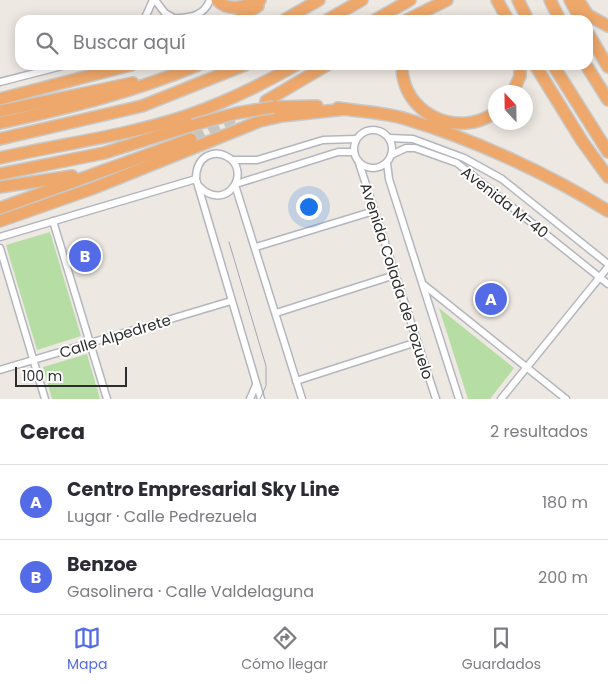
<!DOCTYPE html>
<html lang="es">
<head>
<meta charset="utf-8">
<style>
  :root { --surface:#fff; --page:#f2f2f3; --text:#2b2b33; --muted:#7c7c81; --line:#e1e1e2; --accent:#546be7 }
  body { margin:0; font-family:Poppins,sans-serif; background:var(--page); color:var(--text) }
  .compass { position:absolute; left:488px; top:85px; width:45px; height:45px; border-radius:50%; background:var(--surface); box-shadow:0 2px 12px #0003; rotate:338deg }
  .scale { position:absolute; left:15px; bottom:12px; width:112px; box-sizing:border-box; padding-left:5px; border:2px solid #2d2d2d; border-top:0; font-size:14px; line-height:18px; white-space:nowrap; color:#2d2d2d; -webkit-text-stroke:4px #fff; paint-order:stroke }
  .you { position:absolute; left:308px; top:206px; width:18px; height:18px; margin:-12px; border:4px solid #fff; border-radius:50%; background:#1a73e8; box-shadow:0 0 0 8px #1a73e833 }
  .badge { display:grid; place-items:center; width:32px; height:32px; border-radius:50%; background:var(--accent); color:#fff; font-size:16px; font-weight:700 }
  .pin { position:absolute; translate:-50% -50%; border:2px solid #fff; box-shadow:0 1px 5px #0006 }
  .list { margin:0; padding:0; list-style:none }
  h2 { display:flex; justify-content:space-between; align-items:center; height:65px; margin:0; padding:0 20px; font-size:21px }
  h2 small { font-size:16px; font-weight:400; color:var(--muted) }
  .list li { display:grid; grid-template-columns:32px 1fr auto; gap:15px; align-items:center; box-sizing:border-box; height:75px; padding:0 20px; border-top:1px solid var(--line) }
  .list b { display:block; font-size:19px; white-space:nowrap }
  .list p { margin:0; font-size:16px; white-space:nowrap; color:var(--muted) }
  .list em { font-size:16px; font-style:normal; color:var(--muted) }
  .icon { flex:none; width:28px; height:28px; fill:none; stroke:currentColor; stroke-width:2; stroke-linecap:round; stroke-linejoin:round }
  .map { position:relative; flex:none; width:608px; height:399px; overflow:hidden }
  .search { position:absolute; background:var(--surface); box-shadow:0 2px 12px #0003; left:15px; right:15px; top:15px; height:55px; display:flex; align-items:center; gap:12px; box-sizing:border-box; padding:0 18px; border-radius:15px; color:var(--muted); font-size:19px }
  .sheet { height:215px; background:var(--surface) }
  nav { display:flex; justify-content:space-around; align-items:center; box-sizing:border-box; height:70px; border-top:1px solid var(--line); background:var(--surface); font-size:14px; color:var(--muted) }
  nav a { display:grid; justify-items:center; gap:2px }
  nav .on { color:var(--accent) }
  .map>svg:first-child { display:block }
  .green { fill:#b6dda4 }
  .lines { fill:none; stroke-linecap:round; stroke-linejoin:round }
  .highway-tunnel { stroke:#c7c3bd; stroke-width:11; stroke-dasharray:11 5.5; stroke-linecap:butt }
  .street-casing { stroke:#b4b6bf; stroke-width:9 }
  .highway-casing { stroke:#c8c8c8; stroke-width:14 }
  .street { stroke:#fff; stroke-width:6 }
  .highway { stroke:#eea86b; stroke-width:11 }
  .tram { stroke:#a4a6b5; stroke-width:1 }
  .highway-bridge-casing { stroke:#c8c8c8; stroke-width:14; stroke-linecap:butt }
  .highway-bridge { stroke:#eea86b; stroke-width:11 }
  .labels { text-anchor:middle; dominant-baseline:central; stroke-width:4; stroke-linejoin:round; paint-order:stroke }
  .street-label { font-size:15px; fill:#2d2d2d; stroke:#fff }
</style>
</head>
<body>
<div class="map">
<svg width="608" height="399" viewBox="0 0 608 399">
  <rect width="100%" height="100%" fill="#ede8e1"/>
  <g class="green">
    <path d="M50 232 81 336 37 350 6 245Z"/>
    <path d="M439 308 514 368 490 399H468Z"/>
    <path d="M87 354 100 399H52L43 367Z"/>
  </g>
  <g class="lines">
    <path class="highway-tunnel" d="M194 138 237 116"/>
    <g class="street-casing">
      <g id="street">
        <path d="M155 0 165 13 172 17"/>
        <path d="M144 20 153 0"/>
        <path d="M159 20C178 16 201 23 210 0"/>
        <path d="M0 82 66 65"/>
        <circle cx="373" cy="149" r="19"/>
        <path d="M389 138 413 139 464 158 502 179 608 264"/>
        <path d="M391 155 406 148H415L457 163 608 284"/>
        <path d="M232 160H257L323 140 356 139"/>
        <path d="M359 163 436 399"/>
        <path d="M387 163 389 179 459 399"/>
        <path d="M236 184 338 152H354"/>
        <path d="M235 185 302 399"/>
        <path d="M199 186C226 215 254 170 226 156 220 153 213 153 207 156 198 161 196 170 196 179L261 399"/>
        <path d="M53 221 107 399"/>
        <path d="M0 237 196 179"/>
        <path d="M256 247 374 211"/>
        <path d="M0 248 45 399"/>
        <path d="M424 285 566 399"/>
        <path d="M276 313 395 275"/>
        <path d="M0 370 231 301"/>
        <path d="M296 381 417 342"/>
        <path d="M250 399 256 385"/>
        <path d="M501 399 608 267"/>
      </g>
    </g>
    <g class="highway-casing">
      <g id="highway">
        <path d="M217 0C230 13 245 6 260 0"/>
        <path d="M497 0 508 20"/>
        <path d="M518 0 528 20"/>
        <path d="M550 0 560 20"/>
        <path d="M570 0 581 20"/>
        <path d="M578 0 588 15 608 26"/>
        <path d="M237 20 258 6"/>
        <path d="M284 20 319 0"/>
        <path d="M327 20 362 0"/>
        <path d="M375 20 410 0"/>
        <path d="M407 20 447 0"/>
        <path d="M588 33 608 67"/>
        <path d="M402 65C401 113 457 140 496 112"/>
        <path d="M535 65 582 141 608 177"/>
        <path d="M553 65 608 152"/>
        <path d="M586 65 608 100"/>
        <path d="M513 92 520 76V65"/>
        <path d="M0 99 131 65"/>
        <path d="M266 101 327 65"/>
        <path d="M274 107 317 106"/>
        <path d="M338 108C361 112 384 112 406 119 473 139 549 174 608 211"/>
        <path d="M0 111 133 83"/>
        <path d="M0 123C68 108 134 92 198 65"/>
        <path d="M0 139 142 106 245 65"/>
        <path d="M0 158C61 144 126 136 186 116 224 103 261 85 296 65"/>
        <path d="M0 174 104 153 193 125"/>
        <path d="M0 187 72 176"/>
        <path d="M0 208 191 139"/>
        <path d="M0 221 94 188 260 121 282 116 346 109"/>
      </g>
    </g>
    <use href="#street" class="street"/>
    <use href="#highway" class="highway"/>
    <path class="tram" d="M229 242 266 366V386L260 399"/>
    <g class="highway-bridge-casing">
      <path id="highway-bridge" d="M193 125 237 113 274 107"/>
    </g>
    <use href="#highway-bridge" class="highway-bridge"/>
  </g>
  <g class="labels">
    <g class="street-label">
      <text transform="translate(505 202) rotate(38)">Avenida M-40</text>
      <text transform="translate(397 281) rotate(72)">Avenida Colada de Pozuelo</text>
      <text transform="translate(115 336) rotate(-17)">Calle Alpedrete</text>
    </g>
  </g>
</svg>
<svg class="compass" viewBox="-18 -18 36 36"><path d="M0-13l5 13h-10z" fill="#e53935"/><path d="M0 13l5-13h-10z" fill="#7c7c81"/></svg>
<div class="scale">100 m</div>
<div class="you"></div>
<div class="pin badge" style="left:491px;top:299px">A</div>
<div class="pin badge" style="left:85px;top:256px">B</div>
<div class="search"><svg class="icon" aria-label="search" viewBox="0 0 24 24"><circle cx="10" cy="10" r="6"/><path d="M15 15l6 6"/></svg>Buscar aquí</div>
</div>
<section class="sheet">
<h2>Cerca<small>2 resultados</small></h2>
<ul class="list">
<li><span class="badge">A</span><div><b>Centro Empresarial Sky Line</b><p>Lugar · Calle Pedrezuela</p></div><em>180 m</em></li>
<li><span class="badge">B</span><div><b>Benzoe</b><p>Gasolinera · Calle Valdelaguna</p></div><em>200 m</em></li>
</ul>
</section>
<nav>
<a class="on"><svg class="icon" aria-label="map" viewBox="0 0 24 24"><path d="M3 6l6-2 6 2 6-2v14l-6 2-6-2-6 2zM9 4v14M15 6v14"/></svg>Mapa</a>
<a><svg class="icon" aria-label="directions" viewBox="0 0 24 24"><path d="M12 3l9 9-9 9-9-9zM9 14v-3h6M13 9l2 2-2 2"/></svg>Cómo llegar</a>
<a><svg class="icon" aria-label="saved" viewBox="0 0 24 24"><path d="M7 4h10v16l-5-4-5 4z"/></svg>Guardados</a>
</nav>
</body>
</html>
